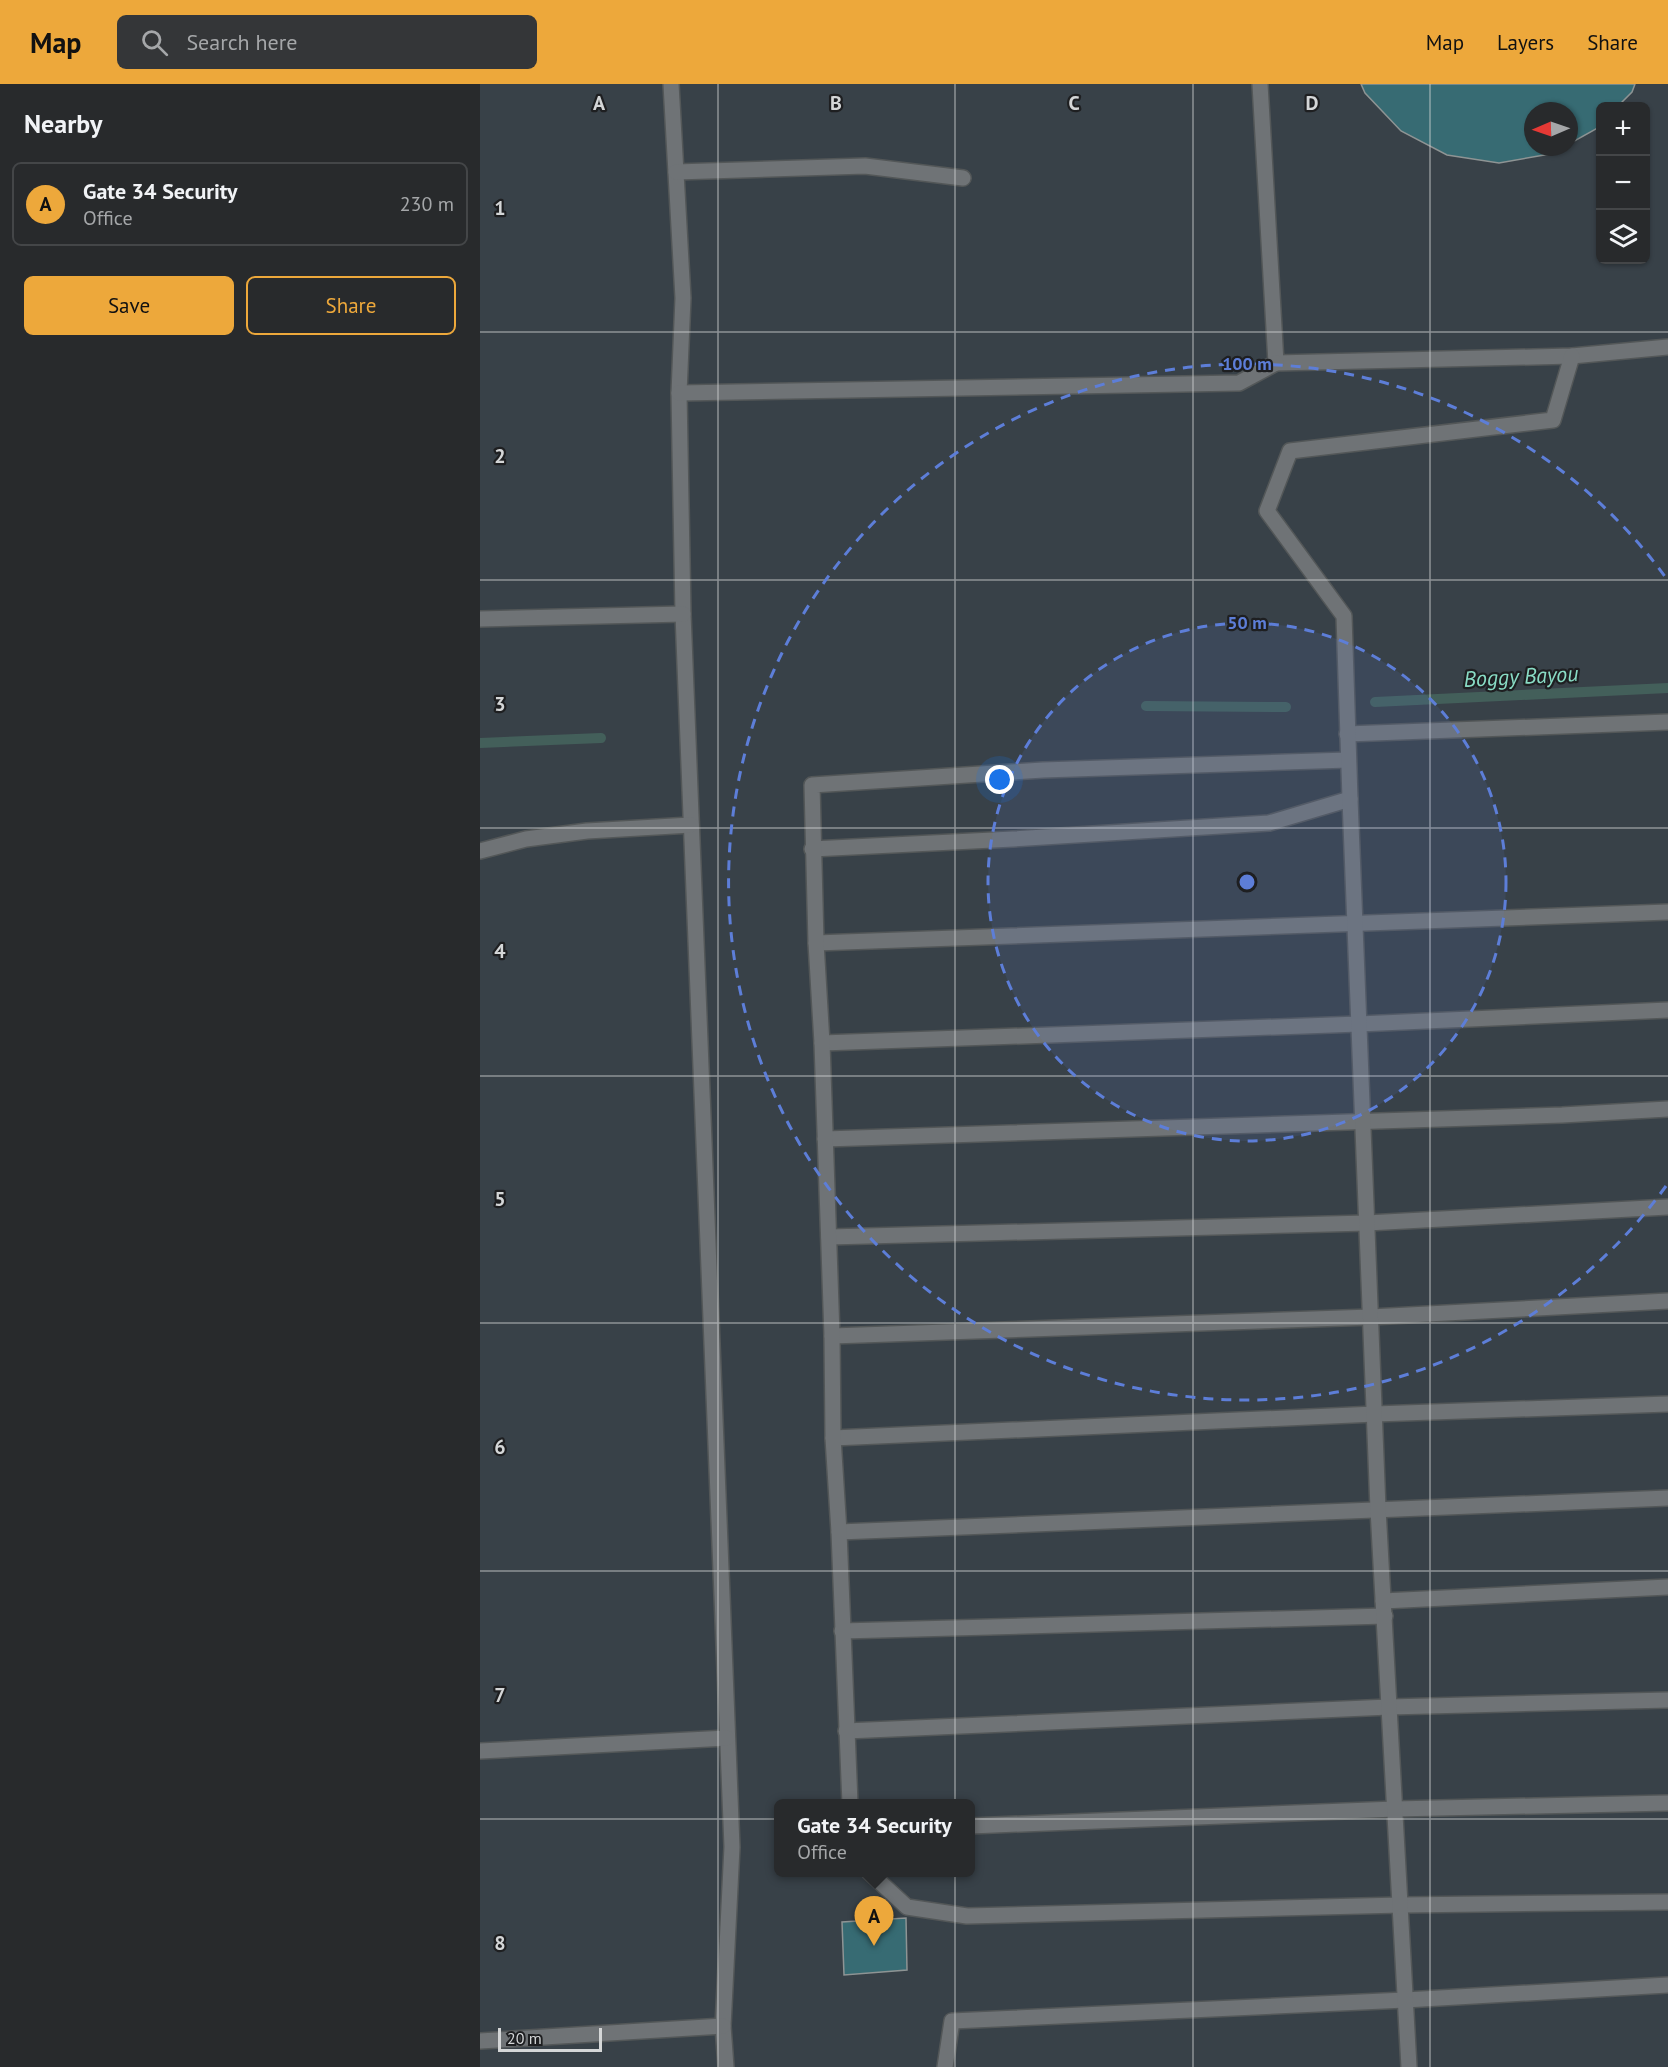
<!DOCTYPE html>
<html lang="en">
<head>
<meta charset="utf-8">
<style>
  :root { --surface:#282a2c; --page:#343638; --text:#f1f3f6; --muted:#a5a7a9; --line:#444648; --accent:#eda83b }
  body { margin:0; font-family:"PT Sans",sans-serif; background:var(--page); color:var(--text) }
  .controls { position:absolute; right:18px; top:18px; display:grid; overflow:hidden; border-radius:9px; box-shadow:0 2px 4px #0004 }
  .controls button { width:54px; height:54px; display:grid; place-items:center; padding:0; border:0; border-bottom:2px solid var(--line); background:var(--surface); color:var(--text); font:30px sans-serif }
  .compass { position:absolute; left:1044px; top:18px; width:54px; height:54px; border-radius:50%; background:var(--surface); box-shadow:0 2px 4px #0004; rotate:268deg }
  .scale { position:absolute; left:18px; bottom:15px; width:104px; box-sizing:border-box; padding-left:6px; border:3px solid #d4d6d7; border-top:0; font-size:16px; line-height:21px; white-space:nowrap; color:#d4d6d7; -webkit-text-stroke:4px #1e1f21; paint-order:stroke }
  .you { position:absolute; left:520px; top:696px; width:21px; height:21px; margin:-15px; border:4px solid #fff; border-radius:50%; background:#1a73e8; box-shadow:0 0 0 9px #1a73e833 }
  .badge { display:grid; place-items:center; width:39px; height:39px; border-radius:50%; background:var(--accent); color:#111; font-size:20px; font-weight:700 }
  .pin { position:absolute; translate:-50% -50px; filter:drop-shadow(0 2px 3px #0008) }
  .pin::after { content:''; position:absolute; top:32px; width:21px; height:18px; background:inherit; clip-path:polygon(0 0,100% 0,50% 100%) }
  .popup { position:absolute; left:294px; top:1715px; width:201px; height:78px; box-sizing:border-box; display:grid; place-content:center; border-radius:9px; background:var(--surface); filter:drop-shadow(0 2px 4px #0005); font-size:20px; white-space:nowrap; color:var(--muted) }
  .popup b { font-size:22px; color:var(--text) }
  .popup::after { content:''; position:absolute; left:50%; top:100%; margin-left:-12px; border:12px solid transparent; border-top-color:var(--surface) }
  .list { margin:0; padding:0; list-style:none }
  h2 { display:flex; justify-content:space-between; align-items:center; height:78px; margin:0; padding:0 24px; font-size:26px }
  h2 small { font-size:20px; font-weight:400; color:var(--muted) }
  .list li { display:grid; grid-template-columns:39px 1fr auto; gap:18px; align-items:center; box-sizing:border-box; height:84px; margin:0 12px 12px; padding:0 12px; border:2px solid var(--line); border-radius:9px }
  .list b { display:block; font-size:22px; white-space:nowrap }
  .list p { margin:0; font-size:20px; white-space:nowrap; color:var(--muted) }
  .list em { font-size:20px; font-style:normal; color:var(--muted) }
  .actions { display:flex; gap:12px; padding:18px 24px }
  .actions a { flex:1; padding:14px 0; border:2px solid var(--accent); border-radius:9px; text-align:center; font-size:21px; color:var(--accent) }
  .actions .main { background:var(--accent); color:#111 }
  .icon { flex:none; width:33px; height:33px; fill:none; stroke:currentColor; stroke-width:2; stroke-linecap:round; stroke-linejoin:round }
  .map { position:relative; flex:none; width:1188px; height:1983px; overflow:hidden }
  header { display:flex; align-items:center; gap:36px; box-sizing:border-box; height:84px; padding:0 30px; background:var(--accent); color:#111 }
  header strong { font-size:28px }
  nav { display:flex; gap:33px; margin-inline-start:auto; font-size:21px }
  .search { width:420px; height:54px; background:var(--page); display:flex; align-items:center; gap:15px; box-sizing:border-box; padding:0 21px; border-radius:9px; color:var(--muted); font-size:22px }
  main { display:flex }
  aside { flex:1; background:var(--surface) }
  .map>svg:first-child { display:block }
  .built { fill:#384148; fill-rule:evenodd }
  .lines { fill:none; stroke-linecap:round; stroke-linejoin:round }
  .stream { stroke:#435f5a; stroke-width:10 }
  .building { fill:#376b73; stroke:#8e9494; stroke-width:1.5 }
  .service-casing { stroke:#535758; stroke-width:18 }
  .service { stroke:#6f7376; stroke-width:15 }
  .grid { fill:none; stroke:#d4d6d7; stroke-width:1.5; stroke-opacity:0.55 }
  .ring { fill:none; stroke:#5d7ed8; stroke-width:3; stroke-dasharray:10 8 }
  .labels { text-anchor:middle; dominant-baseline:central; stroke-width:4.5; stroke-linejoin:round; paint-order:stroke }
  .water-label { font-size:22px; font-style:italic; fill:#89dcc5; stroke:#1e1f21 }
  .grid-label { font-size:20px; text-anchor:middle; font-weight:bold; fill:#d4d6d7; stroke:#1e1f21; stroke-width:4.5; stroke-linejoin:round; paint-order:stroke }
  .centre { fill:#5d7ed8; stroke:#1e1f21; stroke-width:3 }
  .ring-label { font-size:18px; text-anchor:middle; font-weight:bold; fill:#5d7ed8; stroke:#1e1f21; stroke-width:4.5; stroke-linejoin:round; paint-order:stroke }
</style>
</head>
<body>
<header>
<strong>Map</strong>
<div class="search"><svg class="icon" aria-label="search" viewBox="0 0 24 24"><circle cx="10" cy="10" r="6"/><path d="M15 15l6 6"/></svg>Search here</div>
<nav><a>Map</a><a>Layers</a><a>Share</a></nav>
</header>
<main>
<aside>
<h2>Nearby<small></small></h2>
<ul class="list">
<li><span class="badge">A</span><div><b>Gate 34 Security</b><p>Office</p></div><em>230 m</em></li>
</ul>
<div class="actions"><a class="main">Save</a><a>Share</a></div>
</aside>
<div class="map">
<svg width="1188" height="1983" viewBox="0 0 1188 1983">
  <rect width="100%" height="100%" fill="#35383b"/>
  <path class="built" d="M0 0H1188V1983H0ZM1120 22H1166V176H1120ZM1053 27H1089V63H1053ZM298 1720H490V1788H298Z"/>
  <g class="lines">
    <g class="stream">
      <path d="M895 618 1188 604"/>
      <path d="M666 622 806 623"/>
      <path d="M0 659 121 654"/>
    </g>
  </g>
  <g class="building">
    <path d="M881 0H1155L1152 8 1138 22H1120V41L1116 45 1089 60V27H1053V63H1084L1070 70 1019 79 967 71 921 47 885 9Z"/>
    <path d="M426 1834 427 1886 364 1891 362 1838Z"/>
  </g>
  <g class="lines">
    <g class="service-casing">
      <g id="service">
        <path d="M191 0 203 214 199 309 203 530 252 1763 243 1942 246 1983"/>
        <path d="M780 0 796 279 1092 272 1188 263"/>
        <path d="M196 88 385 82 483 94"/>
        <path d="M199 309 759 299 796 279"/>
        <path d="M0 535 203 530"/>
        <path d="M867 650 1188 638"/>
        <path d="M332 765 533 755 789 739 870 715"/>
        <path d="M0 767 46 755 107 747 211 741"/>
        <path d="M336 859 1188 828"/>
        <path d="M342 959 879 940 1188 926"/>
        <path d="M345 1055 1082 1031 1188 1025"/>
        <path d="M349 1153 887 1139 1188 1123"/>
        <path d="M352 1252 891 1233 1188 1217"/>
        <path d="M353 1354 895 1330 1188 1320"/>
        <path d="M359 1448 1188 1414"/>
        <path d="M903 1517 1188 1503"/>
        <path d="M362 1547 905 1532"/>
        <path d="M366 1647 909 1623 1188 1616"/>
        <path d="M0 1667 247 1654"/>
        <path d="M370 1720 359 1448 353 1354 352 1252 342 959 336 859 332 701 563 686 868 676"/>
        <path d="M490 1742 915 1725 1188 1719"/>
        <path d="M389 1788 427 1823 487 1832 921 1821 1188 1818"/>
        <path d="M0 1957 243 1942"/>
        <path d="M465 1983 472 1937 925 1916 1188 1901"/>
        <path d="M929 1983 898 1425 870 715 864 532 787 427 810 367 1073 336 1092 272"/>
      </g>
    </g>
    <use href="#service" class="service"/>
  </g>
  <path class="grid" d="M238 0V1983M475 0V1983M713 0V1983M950 0V1983M0 248H1188M0 496H1188M0 744H1188M0 992H1188M0 1239H1188M0 1487H1188M0 1735H1188"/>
  <circle cx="767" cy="798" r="259" fill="#5d7ed8" fill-opacity=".12"/>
  <g class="ring">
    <circle cx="767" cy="798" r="259"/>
    <path d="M1186 1102A518 518 0 1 1 1186 494"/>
  </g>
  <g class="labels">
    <g class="water-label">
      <text transform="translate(1041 592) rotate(-3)">Boggy Bayou</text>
    </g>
  </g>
  <g class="grid-label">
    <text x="119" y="26">A</text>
    <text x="356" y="26">B</text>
    <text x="594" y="26">C</text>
    <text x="832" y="26">D</text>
    <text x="20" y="131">1</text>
    <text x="20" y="379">2</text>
    <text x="20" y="627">3</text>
    <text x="20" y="874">4</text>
    <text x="20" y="1122">5</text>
    <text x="20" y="1370">6</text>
    <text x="20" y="1618">7</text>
    <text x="20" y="1866">8</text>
  </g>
  <circle cx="767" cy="798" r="9" class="centre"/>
  <g class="ring-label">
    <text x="767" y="286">100 m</text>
    <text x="767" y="545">50 m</text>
  </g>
</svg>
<div class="controls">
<button>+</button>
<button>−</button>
<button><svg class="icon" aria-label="layers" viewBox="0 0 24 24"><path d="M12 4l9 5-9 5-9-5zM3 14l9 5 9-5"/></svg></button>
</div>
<svg class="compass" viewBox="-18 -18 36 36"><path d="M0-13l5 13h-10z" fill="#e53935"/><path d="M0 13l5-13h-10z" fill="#a5a7a9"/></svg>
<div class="scale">20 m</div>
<div class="you"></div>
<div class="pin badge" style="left:394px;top:1862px">A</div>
<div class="popup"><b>Gate 34 Security</b>Office</div>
</div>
</main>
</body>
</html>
